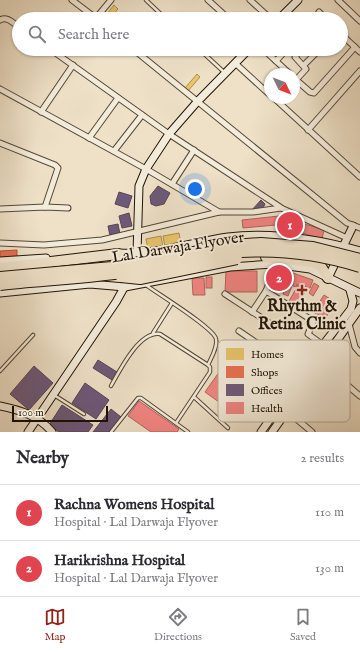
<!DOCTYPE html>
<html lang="en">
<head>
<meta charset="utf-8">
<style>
  :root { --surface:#fff; --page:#f7f7f7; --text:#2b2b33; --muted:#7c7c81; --line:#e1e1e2; --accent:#8f2418 }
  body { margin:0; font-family:"IM FELL English",serif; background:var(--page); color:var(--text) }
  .compass { position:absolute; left:264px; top:68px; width:36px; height:36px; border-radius:50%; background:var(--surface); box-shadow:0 1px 3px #0004; rotate:133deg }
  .scale { position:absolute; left:12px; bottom:10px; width:96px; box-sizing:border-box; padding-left:4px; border:2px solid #211406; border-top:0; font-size:11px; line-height:14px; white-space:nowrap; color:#211406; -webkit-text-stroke:3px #f4ecdb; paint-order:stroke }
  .you { position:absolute; left:195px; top:189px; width:14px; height:14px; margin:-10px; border:3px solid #fff; border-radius:50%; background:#1a73e8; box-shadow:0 0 0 6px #1a73e833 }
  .badge { display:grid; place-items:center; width:26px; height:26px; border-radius:50%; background:var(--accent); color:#fff; font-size:13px; font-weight:700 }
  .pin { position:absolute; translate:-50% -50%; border:2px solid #fff; box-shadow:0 1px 4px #0006 }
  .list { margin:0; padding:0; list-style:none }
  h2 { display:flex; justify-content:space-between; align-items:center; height:52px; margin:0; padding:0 16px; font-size:17px }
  h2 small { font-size:13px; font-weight:400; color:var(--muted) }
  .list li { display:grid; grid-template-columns:26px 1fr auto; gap:12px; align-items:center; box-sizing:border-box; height:56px; padding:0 16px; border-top:1px solid var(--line) }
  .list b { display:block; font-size:15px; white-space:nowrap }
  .list p { margin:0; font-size:13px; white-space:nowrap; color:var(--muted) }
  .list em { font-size:13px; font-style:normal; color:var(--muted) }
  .icon { flex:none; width:22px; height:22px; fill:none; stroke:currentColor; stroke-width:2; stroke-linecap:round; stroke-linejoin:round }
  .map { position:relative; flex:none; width:360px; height:432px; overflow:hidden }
  .search { position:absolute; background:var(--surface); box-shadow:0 1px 3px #0004; left:12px; right:12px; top:12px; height:44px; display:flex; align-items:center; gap:10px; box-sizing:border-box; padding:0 14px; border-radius:22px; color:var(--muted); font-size:15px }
  .sheet { height:164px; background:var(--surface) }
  nav { display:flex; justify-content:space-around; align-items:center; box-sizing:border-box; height:56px; border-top:1px solid var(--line); background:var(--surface); font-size:11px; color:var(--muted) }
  nav a { display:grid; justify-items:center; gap:2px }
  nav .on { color:var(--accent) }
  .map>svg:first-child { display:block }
  .homes { fill:#e9c46a; stroke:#ad8f4c }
  .shops { fill:#e76f51; stroke:#ac543a }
  .offices { fill:#6d597a; stroke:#564457 }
  .health { fill:#f28482; stroke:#b3625d }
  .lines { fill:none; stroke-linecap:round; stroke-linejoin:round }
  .lane-casing { stroke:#544736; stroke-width:4.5 }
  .street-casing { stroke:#544736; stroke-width:7 }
  .secondary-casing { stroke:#211406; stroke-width:9 }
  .highway-casing { stroke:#211406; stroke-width:12 }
  .lane { stroke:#f4ecdb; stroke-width:2.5 }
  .street { stroke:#f4ecdb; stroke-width:5 }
  .secondary { stroke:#f4ecdb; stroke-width:7 }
  .highway { stroke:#eee1c8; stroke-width:10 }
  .highway-bridge-casing { stroke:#211406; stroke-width:12; stroke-linecap:butt }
  .highway-bridge { stroke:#eee1c8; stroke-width:10 }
  .poi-dot { fill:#8f2418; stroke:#f4ecdb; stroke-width:1.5 }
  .labels { text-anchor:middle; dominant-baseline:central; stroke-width:4; stroke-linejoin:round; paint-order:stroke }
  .street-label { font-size:16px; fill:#211406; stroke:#f4ecdb }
  .poi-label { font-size:16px; font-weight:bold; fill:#211406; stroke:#f4ecdb }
  .key { fill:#f4ecdb; stroke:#b5ab9b; stroke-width:1 }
  .key-label { font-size:11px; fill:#211406 }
</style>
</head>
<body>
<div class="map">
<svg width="360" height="432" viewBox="0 0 360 432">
  <rect width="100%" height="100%" fill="#eee1c8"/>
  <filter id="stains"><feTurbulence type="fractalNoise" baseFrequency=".005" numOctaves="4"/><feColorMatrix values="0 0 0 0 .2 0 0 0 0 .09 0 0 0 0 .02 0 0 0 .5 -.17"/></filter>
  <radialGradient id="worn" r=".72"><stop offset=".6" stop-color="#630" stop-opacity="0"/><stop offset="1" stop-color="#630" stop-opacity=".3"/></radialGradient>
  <g class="homes">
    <path d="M114 5 118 9 109 19H103Z"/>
    <path d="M197 74 200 77 188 91 185 88Z"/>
    <path d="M179 233 181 244 165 247 163 236Z"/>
    <path d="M161 236 163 247 148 250 146 239Z"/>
  </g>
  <path class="shops" d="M17 250V258L0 259V251Z"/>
  <g class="offices">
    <path d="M158 186 170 193 164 204 156 206 151 204 150 196Z"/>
    <path d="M119 192 132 196 128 208 115 204Z"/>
    <path d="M261 200 265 204 262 210 251 211Z"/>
    <path d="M129 213 132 226 122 228 119 216Z"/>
    <path d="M118 224 120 234 110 236 108 226Z"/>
    <path d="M98 360 117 372 112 380 93 368Z"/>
    <path d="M34 366 53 383 29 410 10 394Z"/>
    <path d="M85 383 109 400 96 419 72 403Z"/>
    <path d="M62 405 93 425 88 432H59L49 425Z"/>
    <path d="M111 409 121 417 109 432H93Z"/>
  </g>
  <g class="health">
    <path d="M279 216 324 230 322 239 276 225 243 228 242 220Z"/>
    <path d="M226 271H257V292H225Z"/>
    <path d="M290 272 313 280 310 288 297 284 296 287 293 286V283L288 296 283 294Z"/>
    <path d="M274 274H284L283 282 274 281Z"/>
    <rect x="206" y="277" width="6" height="11"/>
    <path d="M192 278H204L205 295H193Z"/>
    <path d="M314 283 319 286 313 296 309 293Z"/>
    <path d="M298 285 306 290 297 308 288 303Z"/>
    <path d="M324 295 335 302 325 319 313 312Z"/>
    <path d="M222 368 247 385 230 410 205 392Z"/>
    <path d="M139 401 179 429 177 432H151L128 416Z"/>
  </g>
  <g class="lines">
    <g class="lane-casing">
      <g id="lane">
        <path d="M146 0 166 19"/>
        <path d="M199 49 225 73"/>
        <path d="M146 285C158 294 214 328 216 339 218 347 211 358 208 365L210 367V372L176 423"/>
        <path d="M153 333 172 303"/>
        <path d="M0 371 33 335"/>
        <path d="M111 386C120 370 139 331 160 334L208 365"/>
        <path d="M54 395 84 414"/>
        <path d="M194 397 228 428"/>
        <path d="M111 432 138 398H141L188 432"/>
      </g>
    </g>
    <g class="street-casing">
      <g id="street">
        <path d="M72 0 97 19"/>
        <path d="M208 0 229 19"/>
        <path d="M250 0 271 19"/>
        <path d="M338 0 360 21"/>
        <path d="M319 12 326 19"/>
        <path d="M96 18 111 0"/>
        <path d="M0 20C7 16 13 23 19 27"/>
        <path d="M341 34 360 52"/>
        <path d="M50 49 169 134 280 207"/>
        <path d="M133 49 347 223 360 228"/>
        <path d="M263 49 290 74"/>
        <path d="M276 61 287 49"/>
        <path d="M235 63 270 95"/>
        <path d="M304 65 320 49"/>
        <path d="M294 78 310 92 314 93 355 47"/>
        <path d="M296 80 306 69 295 57 301 49"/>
        <path d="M0 89 146 169 219 212"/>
        <path d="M274 98 360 177"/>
        <path d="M41 112 73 65"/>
        <path d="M308 130 360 71"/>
        <path d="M89 138 118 98"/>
        <path d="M0 143 55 165 58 168 45 207"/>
        <path d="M114 151 142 115"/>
        <path d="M172 184 194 150"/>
        <path d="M0 209 45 207 68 208"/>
        <path d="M0 243 44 245 102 240 219 212H253L281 208 347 238"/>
        <path d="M266 291 310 319 313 323 308 334 323 345"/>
        <path d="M225 294 268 322"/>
        <path d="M252 312 266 291 276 264"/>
        <path d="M349 324 355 347 360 353"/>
        <path d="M239 331 302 374"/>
        <path d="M223 367 281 404"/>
        <path d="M340 379 360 396"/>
        <path d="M287 411 312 432"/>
      </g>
    </g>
    <g class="secondary-casing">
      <g id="secondary">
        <path d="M279 19 298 0"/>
        <path d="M120 253C156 255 192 242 228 237 271 232 318 239 360 251"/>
        <path d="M0 261 46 258"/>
        <path d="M134 265 137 254 139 186 146 169 169 134 197 102 249 49"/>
        <path d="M328 278 353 226"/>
        <path d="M0 293 90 284 125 287 230 267 273 264 310 269 360 293"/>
        <path d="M0 406C20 410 39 416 52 432"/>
        <path d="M28 432 116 302 131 275"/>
        <path d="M261 432 323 345 351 309 353 301 350 290"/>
        <path d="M272 432 360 308"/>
      </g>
    </g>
    <g class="highway-casing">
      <g id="highway">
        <path d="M266 257 313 262 320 265 328 278"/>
        <path d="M0 268 118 254 126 258 130 272"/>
      </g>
    </g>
    <use href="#lane" class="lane"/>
    <use href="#street" class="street"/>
    <use href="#secondary" class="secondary"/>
    <use href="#highway" class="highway"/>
    <g class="highway-bridge-casing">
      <g id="highway-bridge">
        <path d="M0 277 112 267 231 245 261 243 313 247 360 259"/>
        <path d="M121 277 140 279 237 259"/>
        <path d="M0 285C47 280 95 278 142 270 160 267 177 262 195 258 251 247 306 250 360 267"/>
      </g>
    </g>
    <use href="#highway-bridge" class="highway-bridge"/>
  </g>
  <path class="poi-dot" d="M300 284h4v4h4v4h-4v4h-4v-4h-4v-4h4z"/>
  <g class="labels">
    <g class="street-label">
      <text transform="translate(178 248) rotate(-9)">Lal Darwaja Flyover</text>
    </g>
    <g class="poi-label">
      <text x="302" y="307">Rhythm &amp;<tspan x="302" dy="18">Retina Clinic</tspan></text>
    </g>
  </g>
  <rect x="218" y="340" width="132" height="82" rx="6" class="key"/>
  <rect x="226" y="348" width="18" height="12" fill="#e9c46a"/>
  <rect x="226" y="366" width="18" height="12" fill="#e76f51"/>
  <rect x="226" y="384" width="18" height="12" fill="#6d597a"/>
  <rect x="226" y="402" width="18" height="12" fill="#f28482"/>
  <g class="key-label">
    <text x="251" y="358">Homes</text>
    <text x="251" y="376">Shops</text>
    <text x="251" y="394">Offices</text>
    <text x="251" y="412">Health</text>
  </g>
  <rect width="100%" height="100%" filter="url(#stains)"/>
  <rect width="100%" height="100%" fill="url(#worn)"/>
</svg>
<svg class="compass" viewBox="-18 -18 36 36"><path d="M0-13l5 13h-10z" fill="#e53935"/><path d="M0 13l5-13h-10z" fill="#7c7c81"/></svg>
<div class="scale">100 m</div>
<div class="you"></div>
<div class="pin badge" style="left:290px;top:225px;background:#e0444e">1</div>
<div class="pin badge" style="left:279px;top:278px;background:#e0444e">2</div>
<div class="search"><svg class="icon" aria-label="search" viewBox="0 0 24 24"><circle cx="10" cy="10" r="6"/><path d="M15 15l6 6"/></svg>Search here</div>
</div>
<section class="sheet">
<h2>Nearby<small>2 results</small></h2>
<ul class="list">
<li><span class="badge" style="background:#e0444e">1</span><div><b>Rachna Womens Hospital</b><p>Hospital · Lal Darwaja Flyover</p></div><em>110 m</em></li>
<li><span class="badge" style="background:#e0444e">2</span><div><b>Harikrishna Hospital</b><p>Hospital · Lal Darwaja Flyover</p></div><em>130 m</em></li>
</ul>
</section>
<nav>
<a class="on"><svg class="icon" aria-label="map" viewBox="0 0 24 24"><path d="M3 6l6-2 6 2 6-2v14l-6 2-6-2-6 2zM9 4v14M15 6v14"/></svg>Map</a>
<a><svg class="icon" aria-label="directions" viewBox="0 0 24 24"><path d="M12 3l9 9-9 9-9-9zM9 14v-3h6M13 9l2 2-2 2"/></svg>Directions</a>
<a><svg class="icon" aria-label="saved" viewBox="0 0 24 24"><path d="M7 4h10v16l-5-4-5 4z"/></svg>Saved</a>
</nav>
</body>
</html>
